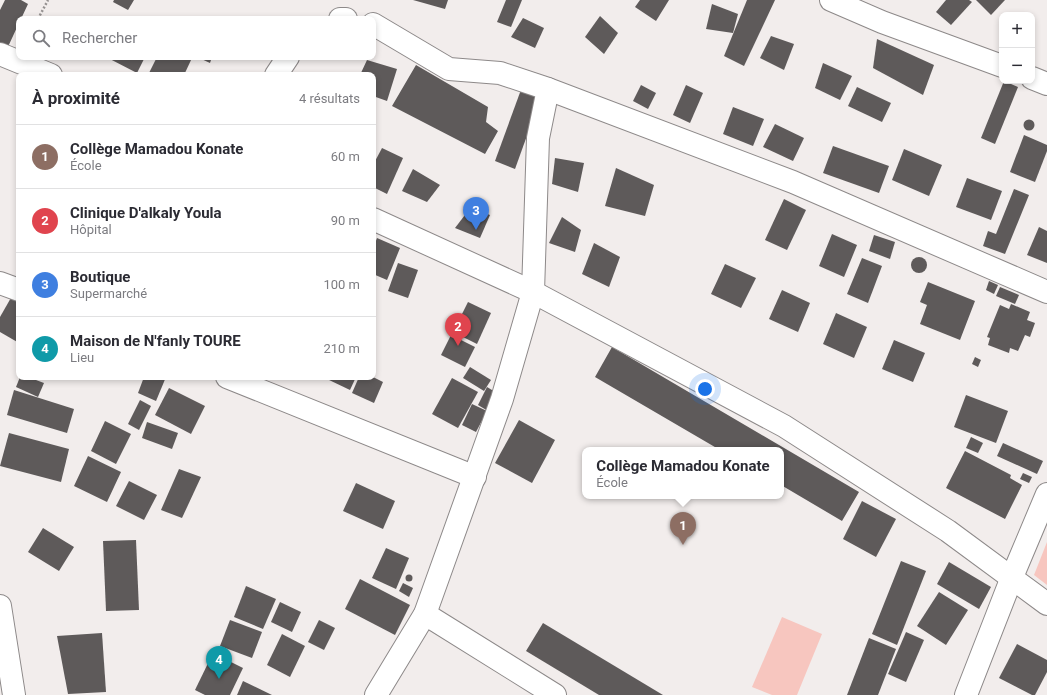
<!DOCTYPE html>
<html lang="fr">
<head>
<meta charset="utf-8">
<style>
  :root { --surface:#fff; --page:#f7f7f7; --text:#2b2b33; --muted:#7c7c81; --line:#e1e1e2; --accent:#0b8043 }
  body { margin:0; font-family:Roboto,sans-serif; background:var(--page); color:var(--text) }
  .controls { position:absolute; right:12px; top:12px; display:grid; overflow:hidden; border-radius:8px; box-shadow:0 2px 6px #0003 }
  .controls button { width:36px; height:36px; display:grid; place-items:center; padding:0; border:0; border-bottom:1px solid var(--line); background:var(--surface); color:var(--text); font:20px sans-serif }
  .you { position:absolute; left:705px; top:389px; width:14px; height:14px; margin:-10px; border:3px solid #fff; border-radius:50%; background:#1a73e8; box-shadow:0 0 0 6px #1a73e833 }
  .badge { display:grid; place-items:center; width:26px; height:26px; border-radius:50%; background:var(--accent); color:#fff; font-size:13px; font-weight:700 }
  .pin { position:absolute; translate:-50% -33px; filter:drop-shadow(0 1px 2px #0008) }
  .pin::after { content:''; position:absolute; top:21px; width:14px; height:12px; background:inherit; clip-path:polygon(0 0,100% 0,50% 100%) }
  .popup { position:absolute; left:582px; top:447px; width:202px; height:52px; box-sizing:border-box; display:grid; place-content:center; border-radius:8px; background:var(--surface); filter:drop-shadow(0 1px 3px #0005); font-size:13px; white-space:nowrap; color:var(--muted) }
  .popup b { font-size:15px; color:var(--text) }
  .popup::after { content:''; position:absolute; left:50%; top:100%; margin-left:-8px; border:8px solid transparent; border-top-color:var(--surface) }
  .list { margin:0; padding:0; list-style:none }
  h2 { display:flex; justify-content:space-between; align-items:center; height:52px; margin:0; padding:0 16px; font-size:17px }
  h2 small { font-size:13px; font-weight:400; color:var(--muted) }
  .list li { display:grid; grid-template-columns:26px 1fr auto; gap:12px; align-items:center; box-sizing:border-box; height:64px; padding:0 16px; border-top:1px solid var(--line) }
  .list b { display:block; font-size:15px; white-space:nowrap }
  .list p { margin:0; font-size:13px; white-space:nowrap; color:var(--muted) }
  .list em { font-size:13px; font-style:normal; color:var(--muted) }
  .icon { flex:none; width:22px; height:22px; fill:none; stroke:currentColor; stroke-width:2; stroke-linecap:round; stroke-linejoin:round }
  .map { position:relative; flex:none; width:1047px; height:695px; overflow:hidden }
  .search { position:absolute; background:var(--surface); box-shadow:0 2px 6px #0003; left:16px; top:16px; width:360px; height:44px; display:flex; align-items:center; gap:10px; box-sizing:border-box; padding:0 14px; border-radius:8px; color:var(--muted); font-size:15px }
  .panel { position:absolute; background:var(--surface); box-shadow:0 2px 6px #0003; left:16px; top:72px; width:360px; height:308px; border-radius:8px }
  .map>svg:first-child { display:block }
  .green { fill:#f7c6bf }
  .building { fill:#5e5a5a }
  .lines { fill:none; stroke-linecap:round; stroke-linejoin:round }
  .minor-casing { stroke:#8d8989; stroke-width:24 }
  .path { stroke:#959190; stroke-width:2.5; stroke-dasharray:2 2; stroke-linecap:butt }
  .minor { stroke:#fff; stroke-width:22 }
</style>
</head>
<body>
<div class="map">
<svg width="1047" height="695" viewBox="0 0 1047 695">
  <rect width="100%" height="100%" fill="#f2edec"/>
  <g class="green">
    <path d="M1047 542V585L1034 575Z"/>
    <path d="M782 617 822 634 797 695H772L752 687Z"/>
  </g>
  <g class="building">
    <path d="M5 0H21L28 4 21 19H19V23L7 49 0 46V10Z"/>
    <path d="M114 0H134L128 10 113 2Z"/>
    <path d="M413 0H448L445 9Z"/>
    <path d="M506 0H522L511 27 497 22Z"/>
    <path d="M640 0H669L656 21 635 7Z"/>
    <path d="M747 0H775L744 66 724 56Z"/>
    <path d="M946 0H969L972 2 951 25 936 12Z"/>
    <path d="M976 0H1005L991 15Z"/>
    <path d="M712 4 738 14 733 33 706 29Z"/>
    <path d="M600 16 618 33 604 54 585 37Z"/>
    <path d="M523 18 544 28 535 48 511 37Z"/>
    <path d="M771 36 794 44 784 70 760 58Z"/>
    <path d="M877 39 934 65 923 95 873 68Z"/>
    <path d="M106 57H145L137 73Z"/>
    <path d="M157 57H189L192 58 184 75H154L149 73Z"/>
    <path d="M197 57H212L210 63Z"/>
    <path d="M367 60 397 69 387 101 373 96V75H360Z"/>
    <path d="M823 63 852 76 840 100 815 88Z"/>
    <path d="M416 65 488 107 486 122 498 131 485 154 392 106Z"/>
    <path d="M1004 81 1018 87 995 144 981 138Z"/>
    <path d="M641 85 656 93 648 109 633 101Z"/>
    <path d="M686 85 703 93 690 123 673 115Z"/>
    <path d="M522 87 542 94 515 169 495 161Z"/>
    <path d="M857 87 891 103 882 122 848 106Z"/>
    <path d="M733 107 764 119 753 146 723 134Z"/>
    <circle cx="1029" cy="125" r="5.5"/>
    <path d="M775 124 804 138 793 161 763 147Z"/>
    <path d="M1024 135 1047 145V151L1035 182 1010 172Z"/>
    <path d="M833 146 889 166 879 193 823 173Z"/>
    <path d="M382 148 403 158 387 194 373 187V165Z"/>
    <path d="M904 149 942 165 929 196 892 180Z"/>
    <path d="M555 158 584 163 578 192 552 184Z"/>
    <path d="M616 168 654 185 645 216 605 206Z"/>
    <path d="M413 169 440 185 427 202 402 191Z"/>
    <path d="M967 178 1002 191 991 220 956 207Z"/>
    <path d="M1014 189 1029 195 1005 254 983 246 988 231 996 234Z"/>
    <path d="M784 199 806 210 787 250 765 240Z"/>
    <path d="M471 207 490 215 480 238 455 228Z"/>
    <path d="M562 217 581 230 575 252 549 243Z"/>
    <path d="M1039 227 1047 231V263L1027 255Z"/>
    <path d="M832 234 857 245 844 277 819 266Z"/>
    <path d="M874 235 895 242 890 259 869 251Z"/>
    <path d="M377 238 400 248 387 280 373 274V249Z"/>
    <path d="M594 243 620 257 609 287 582 274Z"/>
    <circle cx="919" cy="265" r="8"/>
    <path d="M862 258 882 266 868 303 847 294Z"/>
    <path d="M398 263 418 270 408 298 388 291Z"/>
    <path d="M725 264 756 278 741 308 711 294Z"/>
    <path d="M989 281 998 285 994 294 986 290Z"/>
    <path d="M928 282 975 301 960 340 920 324 927 305 920 302Z"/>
    <path d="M1000 287 1019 295 1015 304 996 296Z"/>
    <path d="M782 290 810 303 798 332 769 319Z"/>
    <path d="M12 296 19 300V343L0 332V317Z"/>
    <path d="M468 302 491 313 477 344 453 332Z"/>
    <path d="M1011 304 1030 312 1027 320 1035 323 1030 337 1025 335 1018 351 1010 348 1009 353 988 345 990 338 987 337 1000 305 1009 309Z"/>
    <path d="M836 313 867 327 854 358 823 344Z"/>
    <path d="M451 335 475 347 465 367 441 355Z"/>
    <path d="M894 340 925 353 913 382 882 369Z"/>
    <path d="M612 347 859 492 842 521 781 485V450H720L595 377Z"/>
    <path d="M975 357 981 360 978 367 972 364Z"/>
    <path d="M470 367 491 380 484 391 463 378Z"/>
    <path d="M20 377H28L44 383 38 397 16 387Z"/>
    <path d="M144 377H166L156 401 138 393Z"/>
    <path d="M328 377H356L350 390 327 379Z"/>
    <path d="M359 377H373L383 382 374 403 352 393Z"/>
    <path d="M452 378 478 392 458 428 432 414Z"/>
    <path d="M487 387 497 393 488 411 478 405Z"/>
    <path d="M169 388 205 406 191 434 155 415Z"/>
    <path d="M14 390 74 409 67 433 7 415Z"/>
    <path d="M966 395 1008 411 996 443 954 427Z"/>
    <path d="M140 400 151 406 139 430 128 424Z"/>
    <path d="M472 404 487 411 476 432 462 425Z"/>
    <path d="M519 420 555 440 532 483 495 463Z"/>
    <path d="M105 421 131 434 116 464 91 451Z"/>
    <path d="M147 422 178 433 172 449 142 438Z"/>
    <path d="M9 433 69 449 61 482 0 466Z"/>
    <path d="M971 437 983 443 978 453 966 448Z"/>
    <path d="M1003 443 1043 461 1037 474 997 456Z"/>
    <path d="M965 451 1011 475 1010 478 1022 485 1005 519 946 488Z"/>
    <path d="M88 456 121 472 107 502 74 486Z"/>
    <path d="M179 469 201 477 182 518 161 510Z"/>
    <path d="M1023 473 1032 477 1029 483 1020 479Z"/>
    <path d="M129 481 157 495 144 520 116 506Z"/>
    <path d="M356 483 395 501 383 529 343 511Z"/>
    <path d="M862 501 896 519 876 557 843 539Z"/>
    <path d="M43 528 74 547 59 571 28 552Z"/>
    <path d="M136 540 139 610 106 611 103 541Z"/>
    <path d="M386 548 409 558 396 589 372 578Z"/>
    <path d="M901 561 926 571 897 645 872 634Z"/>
    <path d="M949 562 991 587 979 609 937 584Z"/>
    <circle cx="409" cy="578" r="3.5"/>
    <path d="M360 579 410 605 395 635 345 609Z"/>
    <path d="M403 583 413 588 409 597 399 591Z"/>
    <path d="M246 586 276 599 263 629 234 617Z"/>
    <path d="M939 592 968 610 946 645 917 626Z"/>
    <path d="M280 602 301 612 292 632 271 622Z"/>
    <path d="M230 620 262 632 252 658 220 646Z"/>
    <path d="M319 620 335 628 324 650 308 642Z"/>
    <path d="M543 623 663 695H599L526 651Z"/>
    <path d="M906 632 924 640 906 682 888 674Z"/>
    <path d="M102 633 106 692 68 694 57 636Z"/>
    <path d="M282 634 305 646 290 677 267 665Z"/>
    <path d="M869 638 896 649 878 695H847Z"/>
    <path d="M1017 644 1047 660V672L1035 695H1032L999 678Z"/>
    <path d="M213 653 243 668 230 695H205L195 690Z"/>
    <path d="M243 681 272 695H237Z"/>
  </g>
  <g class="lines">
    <g class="minor-casing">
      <g id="minor">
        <path d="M831 0 882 22 1002 66"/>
        <path d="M340 19H346"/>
        <path d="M373 24 449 69 500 73 548 89 793 182 1047 292"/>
        <path d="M0 54 51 75"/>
        <path d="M276 75 288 57"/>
        <path d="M1032 78 1047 84"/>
        <path d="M373 219 533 292 784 426 948 531 1047 604"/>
        <path d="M0 283 19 290"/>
        <path d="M227 377 475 477"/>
        <path d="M0 606 14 695"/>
        <path d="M425 614 555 695"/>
        <path d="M376 695 425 614 502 399 533 292 538 138 548 89"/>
        <path d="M966 695 1012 577 1047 494"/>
      </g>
    </g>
    <path class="path" d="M38 19 48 0"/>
    <use href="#minor" class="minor"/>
  </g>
</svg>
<div class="controls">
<button>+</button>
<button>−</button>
</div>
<div class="you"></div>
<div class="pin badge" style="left:683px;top:545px;background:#8d6e63">1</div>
<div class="popup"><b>Collège Mamadou Konate</b>École</div>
<div class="pin badge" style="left:458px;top:346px;background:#e0444e">2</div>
<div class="pin badge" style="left:476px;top:230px;background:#3f7fe0">3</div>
<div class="pin badge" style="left:219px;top:679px;background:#0f9aa8">4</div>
<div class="search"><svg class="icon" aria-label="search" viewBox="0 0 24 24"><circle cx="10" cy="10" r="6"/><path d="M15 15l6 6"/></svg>Rechercher</div>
<section class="panel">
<h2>À proximité<small>4 résultats</small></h2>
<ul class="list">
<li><span class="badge" style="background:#8d6e63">1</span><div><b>Collège Mamadou Konate</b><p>École</p></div><em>60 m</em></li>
<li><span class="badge" style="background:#e0444e">2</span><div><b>Clinique D'alkaly Youla</b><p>Hôpital</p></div><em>90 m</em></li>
<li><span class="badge" style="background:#3f7fe0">3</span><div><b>Boutique</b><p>Supermarché</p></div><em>100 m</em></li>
<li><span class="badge" style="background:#0f9aa8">4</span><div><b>Maison de N'fanly TOURE</b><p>Lieu</p></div><em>210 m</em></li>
</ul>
</section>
</div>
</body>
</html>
